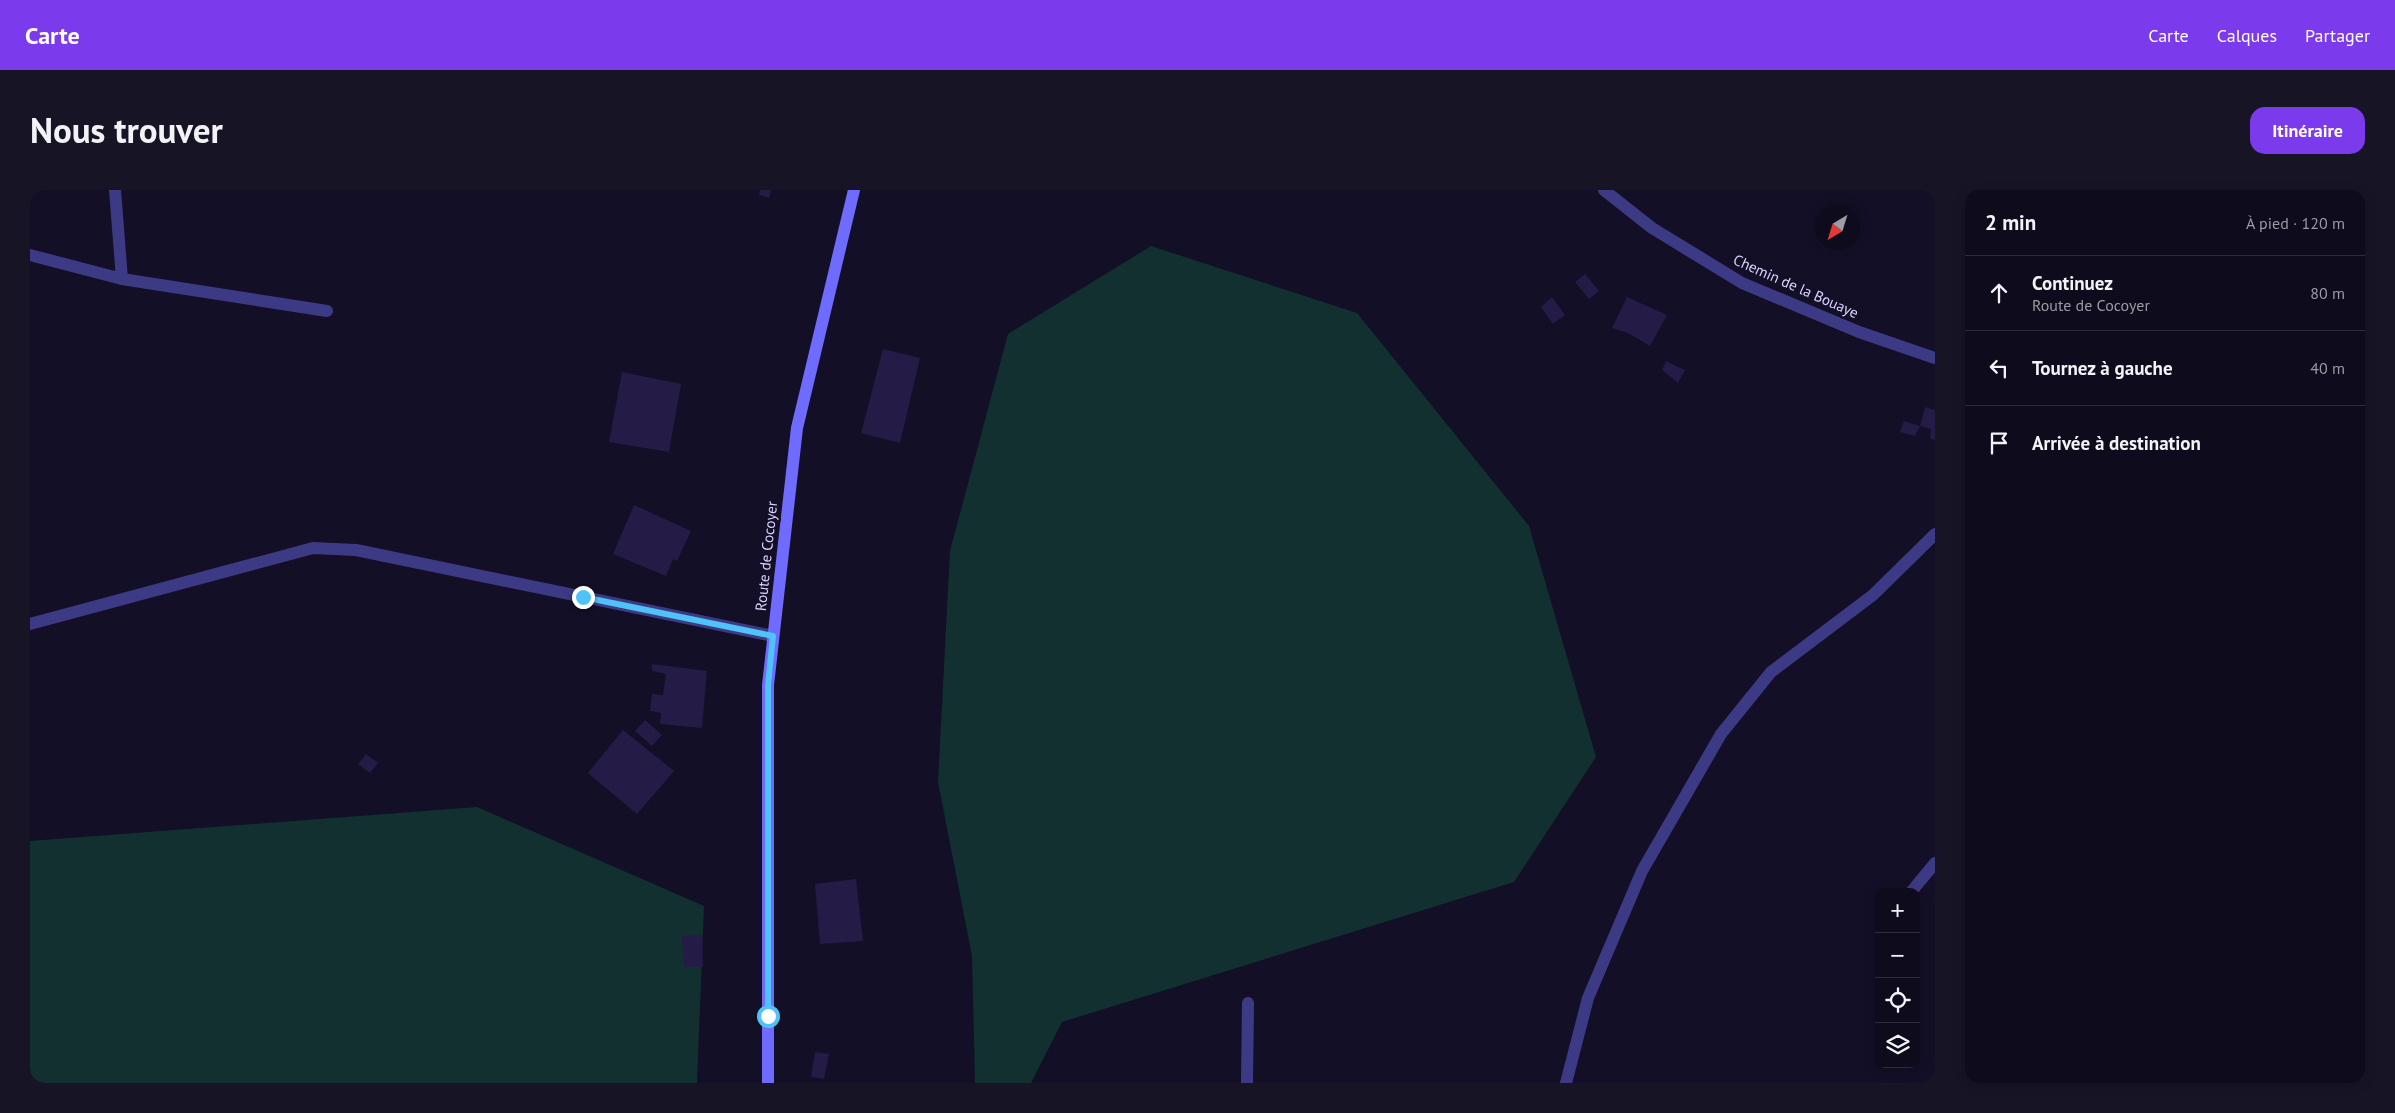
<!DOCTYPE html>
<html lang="fr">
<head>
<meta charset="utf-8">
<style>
  :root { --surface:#0e0b1c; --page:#171425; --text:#f1f3f6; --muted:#9b9ba3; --line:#2e2b3b; --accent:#7c3aed }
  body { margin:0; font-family:"PT Sans",sans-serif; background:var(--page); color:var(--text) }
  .controls { position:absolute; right:15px; bottom:15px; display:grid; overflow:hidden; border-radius:10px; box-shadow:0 2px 12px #0003 }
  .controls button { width:45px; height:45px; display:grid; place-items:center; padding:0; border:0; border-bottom:1px solid var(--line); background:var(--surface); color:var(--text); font:25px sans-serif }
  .compass { position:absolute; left:1785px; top:15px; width:45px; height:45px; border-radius:50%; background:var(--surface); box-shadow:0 2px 12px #0003; rotate:218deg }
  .stop { position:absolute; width:15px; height:15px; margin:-11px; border:4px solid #4fc3f7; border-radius:50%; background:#fff }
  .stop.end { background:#4fc3f7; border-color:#fff; box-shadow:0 1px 5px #0008 }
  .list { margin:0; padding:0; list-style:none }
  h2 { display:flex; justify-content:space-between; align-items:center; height:65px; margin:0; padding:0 20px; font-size:21px }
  h2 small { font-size:16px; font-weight:400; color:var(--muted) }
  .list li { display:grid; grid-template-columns:32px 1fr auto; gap:15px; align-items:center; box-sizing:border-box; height:75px; padding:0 20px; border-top:1px solid var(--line) }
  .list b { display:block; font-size:19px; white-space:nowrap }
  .list p { margin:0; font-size:16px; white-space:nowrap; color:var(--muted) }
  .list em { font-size:16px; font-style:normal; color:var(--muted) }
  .icon { flex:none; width:28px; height:28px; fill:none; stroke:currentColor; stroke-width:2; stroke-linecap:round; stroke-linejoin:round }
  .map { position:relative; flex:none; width:1905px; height:893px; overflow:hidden; border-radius:15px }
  header { display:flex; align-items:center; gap:30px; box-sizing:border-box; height:70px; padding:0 25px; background:var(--accent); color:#fff }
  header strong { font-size:24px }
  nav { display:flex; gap:28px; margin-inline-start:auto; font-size:18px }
  .intro { display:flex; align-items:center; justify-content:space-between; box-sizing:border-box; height:120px; padding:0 30px }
  h1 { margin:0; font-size:35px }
  .button { padding:12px 22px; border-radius:15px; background:var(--accent); color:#fff; font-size:18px; font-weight:700 }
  main { display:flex; gap:30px; padding:0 30px }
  aside { flex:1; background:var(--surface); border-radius:15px; box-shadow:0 2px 12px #0003 }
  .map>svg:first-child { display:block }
  .green { fill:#12302f }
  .building { fill:#241b47 }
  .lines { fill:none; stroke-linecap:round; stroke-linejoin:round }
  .service { stroke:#3d3a85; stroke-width:12 }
  .minor { stroke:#3d3a85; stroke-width:12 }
  .secondary { stroke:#6f6bff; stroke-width:12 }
  .route { stroke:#4fc3f7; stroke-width:6 }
  .labels { text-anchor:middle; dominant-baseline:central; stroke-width:5; stroke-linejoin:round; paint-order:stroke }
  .street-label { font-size:15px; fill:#d9d4ff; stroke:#130f26 }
</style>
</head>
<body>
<header>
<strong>Carte</strong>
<nav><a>Carte</a><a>Calques</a><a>Partager</a></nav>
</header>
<div class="intro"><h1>Nous trouver</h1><a class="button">Itinéraire</a></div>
<main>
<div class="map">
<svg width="1905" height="893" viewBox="0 0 1905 893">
  <rect width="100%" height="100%" fill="#130f26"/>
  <g class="green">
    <path d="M1121 56 1327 123 1499 336 1566 567 1484 692 1032 832 1001 893H945L942 766 908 592 920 361 978 144Z"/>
    <path d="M447 617 674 716 667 893H0V651Z"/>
  </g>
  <g class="building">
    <path d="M730 0H741L739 8 729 5Z"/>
    <path d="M1555 84 1569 101 1559 109 1545 92Z"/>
    <path d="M1522 107 1535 125 1523 134 1511 117Z"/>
    <path d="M1597 107 1637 125 1620 156 1598 143 1582 138Z"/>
    <path d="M853 159 890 168 870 253 831 243Z"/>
    <path d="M1636 171 1655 180 1648 193 1632 180Z"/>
    <path d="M592 182 651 194 639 262 579 252Z"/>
    <path d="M1895 217 1905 220V250L1900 249 1901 239 1890 236 1885 246 1870 242 1874 231 1890 236Z"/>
    <path d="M604 315 661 341 647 371 643 369 636 386 583 364Z"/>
    <path d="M622 474 677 481 672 538 630 534 631 523 620 521 622 504 633 505 636 484 622 481Z"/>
    <path d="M615 530 632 545 622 556 605 541Z"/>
    <path d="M593 540 644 581 607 624 558 583Z"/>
    <path d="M336 564 348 573 340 583 328 574Z"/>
    <path d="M826 689 833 751 790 754 785 694Z"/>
    <path d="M672 745 673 777H654L652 746Z"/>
    <path d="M785 862 799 864 794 889 781 887Z"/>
  </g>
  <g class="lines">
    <g class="service">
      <path d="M92 89 297 121"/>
      <path d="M0 434 283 358 326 360 743 446"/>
      <path d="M1881 702 1905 673"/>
    </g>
    <g class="minor">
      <path d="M1574 0 1622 38 1712 93 1829 142 1905 168"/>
      <path d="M0 65 92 89 85 0"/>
      <path d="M1217 893 1218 813"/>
      <path d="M1536 893 1558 808 1612 681 1691 544 1741 482 1843 405 1905 344"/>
    </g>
    <path class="secondary" d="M738 893V495L767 238 824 0"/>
  </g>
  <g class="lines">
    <path class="route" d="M553 407 743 446 738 495V826"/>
  </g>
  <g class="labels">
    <g class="street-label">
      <text transform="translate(1766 96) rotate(24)">Chemin de la Bouaye</text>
      <text transform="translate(736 366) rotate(-84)">Route de Cocoyer</text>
    </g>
  </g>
</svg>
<div class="controls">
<button>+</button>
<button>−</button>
<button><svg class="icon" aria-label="locate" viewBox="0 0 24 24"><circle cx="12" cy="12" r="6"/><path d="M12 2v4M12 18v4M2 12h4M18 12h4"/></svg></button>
<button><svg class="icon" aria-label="layers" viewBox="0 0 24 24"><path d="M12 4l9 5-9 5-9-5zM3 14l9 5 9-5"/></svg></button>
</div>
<svg class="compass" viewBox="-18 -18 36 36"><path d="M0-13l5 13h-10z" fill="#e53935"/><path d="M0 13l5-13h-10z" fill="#9b9ba3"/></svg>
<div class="stop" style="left:738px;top:826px"></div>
<div class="stop end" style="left:553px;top:407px"></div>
</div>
<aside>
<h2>2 min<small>À pied · 120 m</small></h2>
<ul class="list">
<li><svg class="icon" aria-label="ahead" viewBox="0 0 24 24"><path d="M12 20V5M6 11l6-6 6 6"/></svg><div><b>Continuez</b><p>Route de Cocoyer</p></div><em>80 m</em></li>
<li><svg class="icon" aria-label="left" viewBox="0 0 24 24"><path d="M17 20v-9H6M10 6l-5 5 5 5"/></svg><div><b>Tournez à gauche</b></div><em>40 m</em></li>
<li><svg class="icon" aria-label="arrive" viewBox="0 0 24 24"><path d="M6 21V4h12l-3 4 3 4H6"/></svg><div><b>Arrivée à destination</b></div></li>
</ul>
</aside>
</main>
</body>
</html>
